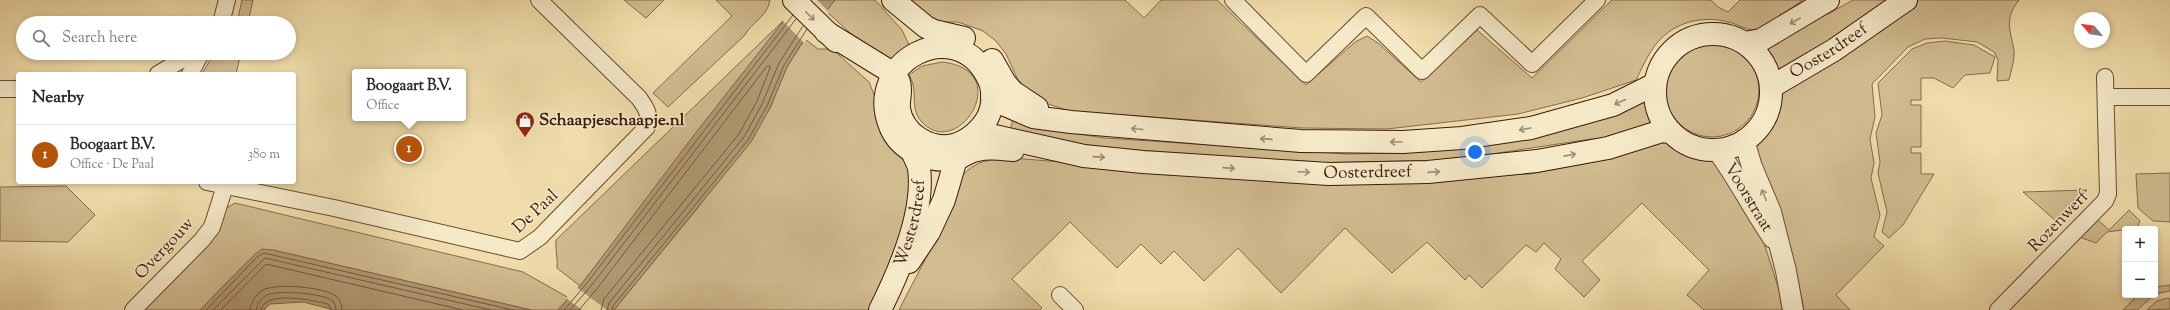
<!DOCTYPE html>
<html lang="en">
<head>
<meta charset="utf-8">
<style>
  :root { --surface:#fff; --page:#f2f2f3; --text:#2b2b33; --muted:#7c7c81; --line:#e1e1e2; --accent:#b45309 }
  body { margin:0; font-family:"Sorts Mill Goudy",serif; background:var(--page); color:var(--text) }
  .controls { position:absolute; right:12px; bottom:12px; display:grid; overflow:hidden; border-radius:4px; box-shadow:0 2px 6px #0003 }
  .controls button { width:36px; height:36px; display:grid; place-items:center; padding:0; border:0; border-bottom:1px solid var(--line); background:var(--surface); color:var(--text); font:20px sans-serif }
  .compass { position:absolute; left:2074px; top:12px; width:36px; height:36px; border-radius:50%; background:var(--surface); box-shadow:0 2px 6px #0003; rotate:299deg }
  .you { position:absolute; left:1475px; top:152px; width:14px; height:14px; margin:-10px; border:3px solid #fff; border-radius:50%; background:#1a73e8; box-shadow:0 0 0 6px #1a73e833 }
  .badge { display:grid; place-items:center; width:26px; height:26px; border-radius:50%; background:var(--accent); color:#fff; font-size:13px; font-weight:700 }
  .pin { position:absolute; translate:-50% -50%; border:2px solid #fff; box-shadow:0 1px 4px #0006 }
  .popup { position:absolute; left:352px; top:69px; width:114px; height:52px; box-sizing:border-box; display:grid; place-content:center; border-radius:4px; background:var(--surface); filter:drop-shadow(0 1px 3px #0005); font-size:13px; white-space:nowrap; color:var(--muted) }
  .popup b { font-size:15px; color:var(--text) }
  .popup::after { content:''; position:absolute; left:50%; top:100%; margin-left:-8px; border:8px solid transparent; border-top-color:var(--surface) }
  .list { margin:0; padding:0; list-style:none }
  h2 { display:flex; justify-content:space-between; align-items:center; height:52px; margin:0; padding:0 16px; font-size:17px }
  h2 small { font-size:13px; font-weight:400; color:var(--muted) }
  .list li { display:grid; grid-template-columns:26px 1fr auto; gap:12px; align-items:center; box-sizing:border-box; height:60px; padding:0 16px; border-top:1px solid var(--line) }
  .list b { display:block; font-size:15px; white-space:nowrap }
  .list p { margin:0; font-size:13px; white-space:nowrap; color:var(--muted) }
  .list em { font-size:13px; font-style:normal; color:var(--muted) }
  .icon { flex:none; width:22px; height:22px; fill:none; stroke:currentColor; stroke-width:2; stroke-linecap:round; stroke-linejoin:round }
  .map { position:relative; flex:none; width:2170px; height:310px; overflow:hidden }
  .search { position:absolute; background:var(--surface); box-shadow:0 2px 6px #0003; left:16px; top:16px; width:280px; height:44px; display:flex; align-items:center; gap:10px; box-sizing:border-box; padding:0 14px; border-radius:22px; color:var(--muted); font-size:15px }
  .panel { position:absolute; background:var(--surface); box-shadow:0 2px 6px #0003; left:16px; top:72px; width:280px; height:112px; border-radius:4px }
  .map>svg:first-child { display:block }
  .green { fill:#d1bc90; stroke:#866b4e }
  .water { fill:#b29b75; stroke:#82674b }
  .pier { fill:#f0ddab }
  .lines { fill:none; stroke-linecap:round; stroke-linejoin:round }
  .shore { stroke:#765a41; stroke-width:1 }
  .minor-casing { stroke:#684b34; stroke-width:18 }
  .tertiary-casing { stroke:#684b34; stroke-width:22 }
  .secondary-casing { stroke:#3b1a0d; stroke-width:24 }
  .minor { stroke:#f5e9c8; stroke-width:16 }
  .tertiary { stroke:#f5e9c8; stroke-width:20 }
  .secondary { stroke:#f5e9c8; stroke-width:22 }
  .oneway { stroke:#a18c74 }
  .labels { text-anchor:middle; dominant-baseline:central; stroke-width:3; stroke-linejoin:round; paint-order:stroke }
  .street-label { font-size:17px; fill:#3b1a0d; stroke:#f5e9c8 }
  .poi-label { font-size:17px; font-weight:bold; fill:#3b1a0d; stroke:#f5e9c8; text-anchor:start }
</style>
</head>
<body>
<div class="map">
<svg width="2170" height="310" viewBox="0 0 2170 310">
  <rect width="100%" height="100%" fill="#f0ddab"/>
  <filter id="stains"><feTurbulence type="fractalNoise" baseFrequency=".005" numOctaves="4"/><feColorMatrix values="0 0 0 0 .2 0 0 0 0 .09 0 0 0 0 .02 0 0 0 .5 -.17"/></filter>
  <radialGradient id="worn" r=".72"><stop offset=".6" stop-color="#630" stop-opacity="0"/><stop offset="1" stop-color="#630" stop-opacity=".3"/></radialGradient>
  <g class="green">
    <path d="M242 0H253L248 23H237Z"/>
    <path d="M624 0H664L646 18Z"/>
    <path d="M716 0H770C768 16 752 22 744 36L668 107 653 93 732 16Z"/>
    <path d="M835 0H875L902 30 910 47 895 64 858 40 826 11Z"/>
    <path d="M902 0H1125L1144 18 1161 0H1217L1306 85 1355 42 1367 36 1378 43 1421 82 1477 30 1532 78 1612 0H1711L1718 7 1728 12 1740 0H1803C1792 7 1772 24 1760 29 1749 33 1739 24 1728 22 1703 15 1674 22 1657 43 1648 54 1642 68 1636 80L1582 98 1518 114 1387 129 1302 128 1070 111 1045 103 1026 90 1017 78 1006 54 996 41 983 31 958 22H932Z"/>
    <path d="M1853 0H1887L1848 29 1772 78 1769 67 1757 48 1807 18 1828 14Z"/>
    <path d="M1914 0H2019C2004 19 2010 29 2014 50 2015 59 2011 71 2009 80L1997 81 1998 60 1994 52 1977 42 1942 38 1925 39 1908 47 1872 84 1875 117 1870 139 1874 163 1871 178 1880 215 1874 237 1884 246 1836 295 1850 310H1804L1794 262 1755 149 1758 138 1772 118 1779 93Z"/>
    <path d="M785 19 580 286 557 268C558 258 555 250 556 240Z"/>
    <path d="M805 39 818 49H832L869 82 877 102 910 167 914 195 873 310H614L697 209 770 108 787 67Z"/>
    <path d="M1945 41 1974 45 1995 57 1990 73 1965 75 1953 88 1934 78H1921V100H1911V105H1921V147H1911V153H1921V174H1934L1903 225 1889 238 1882 232 1887 212 1878 173 1880 162 1876 133 1882 115 1878 83 1912 49 1927 43Z"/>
    <circle cx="1712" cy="90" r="47"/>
    <path d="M214 53H241L236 74H202Z"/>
    <path d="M942 62C1017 70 957 163 921 121 909 107 919 91 909 75L922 66Z"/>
    <path d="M1647 101 1651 116 1658 127 1606 142 1591 139 1452 160 1308 163 1098 147 1010 131 1013 119 1071 133 1105 138 1347 154 1397 153 1440 150Z"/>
    <path d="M1662 138 1673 143 1687 152 1711 157 1739 189 1765 246 1779 290 1782 310H1704L1687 295 1709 270 1642 203 1582 261 1600 280 1584 297 1555 269 1561 259 1544 243 1536 252 1526 245 1482 288 1469 275 1465 280 1427 242 1392 273 1345 228 1281 293 1238 248 1204 281 1174 251 1161 264 1141 244 1117 268 1070 222 1012 279 1042 308 1040 310H899C916 276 935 243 950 208 955 194 956 179 968 170 981 159 996 159 1012 158L1309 182 1530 174 1592 162Z"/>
    <path d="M2170 173V222L2153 221 2138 208 2136 174Z"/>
    <path d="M66 186 95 215 68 242 0 241V187Z"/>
    <path d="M2087 190 2056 221 2023 192Z"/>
    <path d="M235 203 523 272 569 298 558 310H531L273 250 255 254 200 310H143L225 209Z"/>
    <path d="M2129 210 2140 221 2137 228 2107 232 2096 243 2082 238 2084 232 2098 220 2109 230Z"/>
    <path d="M2170 285V291L2155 294V287Z"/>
    <path d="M2138 295H2154L2137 310H2123Z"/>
    <path d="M2168 298 2170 299V309L2147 310 2157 301Z"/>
  </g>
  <g class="water">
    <path d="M800 0H835L801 44 787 67 770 108 751 142 614 310H558L584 281 694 135Z"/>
    <path d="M262 249 273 250 531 310H334L303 302 270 304 264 310H200L255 254Z"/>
  </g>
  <g class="pier">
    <path d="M797 0H817L829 12 804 43 782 20Z"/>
    <path d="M576 287 607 310H582L566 298Z"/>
  </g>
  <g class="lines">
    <g class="shore">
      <path d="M206 310 257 257 264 253 513 310"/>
      <path d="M213 310 265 258 491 310"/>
      <path d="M221 310 266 264 463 310"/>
      <path d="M250 310C251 302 256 294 263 290 277 283 324 287 336 296 340 300 342 305 342 310"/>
      <path d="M256 310C257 304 261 298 267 295 279 290 323 293 333 301 335 304 336 307 336 310"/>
      <path d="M261 310C264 289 315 301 328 304L331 310"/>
      <path d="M564 310 587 283 793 15"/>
      <path d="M570 310 591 286 796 19"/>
      <path d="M579 310 596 290 767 66H770V68L757 101 739 134 604 299 601 310"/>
      <path d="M607 310 609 303 744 137 762 104 779 63 803 26"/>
      <path d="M612 310 613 306 748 140 767 106 784 65 807 29"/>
    </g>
    <g class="minor-casing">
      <g id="minor">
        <path d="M1233 0 1306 74 1366 16 1422 71 1480 15 1532 64 1597 0"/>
        <path d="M221 23 227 0"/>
        <path d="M158 74 193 53"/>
        <path d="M190 74 201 53"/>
        <path d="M0 89H18"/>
        <path d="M2106 97H2170"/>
        <path d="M207 182 334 208 520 251 540 237 647 127C651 115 646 108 639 98L539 0"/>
        <path d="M1060 295 1075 310"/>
        <path d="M133 310 202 240 212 227 225 186"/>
        <path d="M1998 310 2105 201 2108 194 2105 77"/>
      </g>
    </g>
    <g class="tertiary-casing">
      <g id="tertiary">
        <path d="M1744 140 1752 167 1771 212 1786 271 1793 310"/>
        <path id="s1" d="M1717 150C1738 178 1753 209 1773 238"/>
      </g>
    </g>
    <g class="secondary-casing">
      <g id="secondary">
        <path d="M794 0 836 41"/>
        <path d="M893 0 926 27 934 31 964 38"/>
        <path d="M826 32 886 69C890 73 896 77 899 82 902 90 898 100 899 109 903 133 929 151 954 145 968 141 981 130 988 117 994 104 994 88 987 76 955 14 864 61 890 126 900 151 929 163 955 159 963 157 969 151 977 150 989 147 1001 149 1013 150"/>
        <circle cx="1713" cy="92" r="58"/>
        <path d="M1745 43 1761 40 1828 0"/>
        <path d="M992 60 1005 83 1013 92 1037 108"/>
        <path id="s2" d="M1771 87 1834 50 1906 0"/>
        <path d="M992 96 998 102 1033 117 1071 122 1301 141 1403 142 1462 138 1531 128 1613 105 1655 84"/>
        <path id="s3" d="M977 132 1084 156 1143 162 1329 174 1428 172 1537 161 1608 148 1662 131 1671 132"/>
        <path d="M909 262 929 232 944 200 956 159"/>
        <path id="s4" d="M880 310C899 272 925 212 919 168 918 163 914 157 912 151"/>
      </g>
    </g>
    <use href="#minor" class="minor"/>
    <use href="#tertiary" class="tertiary"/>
    <use href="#secondary" class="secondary"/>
  </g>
  <defs><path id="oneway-shaft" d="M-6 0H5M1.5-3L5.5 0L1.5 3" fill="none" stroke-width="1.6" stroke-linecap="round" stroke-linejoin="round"/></defs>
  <g class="oneway">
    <use href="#oneway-shaft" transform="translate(810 16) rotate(45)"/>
    <use href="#oneway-shaft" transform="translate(1795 21) rotate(150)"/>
    <use href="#oneway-shaft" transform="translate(1620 102) rotate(156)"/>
    <use href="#oneway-shaft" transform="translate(1137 129) rotate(-175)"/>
    <use href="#oneway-shaft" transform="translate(1525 129) rotate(170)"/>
    <use href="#oneway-shaft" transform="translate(1266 139) rotate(-176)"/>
    <use href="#oneway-shaft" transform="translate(1396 142) rotate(180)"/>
    <use href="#oneway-shaft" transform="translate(1570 155) rotate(-11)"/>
    <use href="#oneway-shaft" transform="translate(1099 157) rotate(4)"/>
    <use href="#oneway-shaft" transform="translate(1229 168) rotate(4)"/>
    <use href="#oneway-shaft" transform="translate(1304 172) rotate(3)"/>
    <use href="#oneway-shaft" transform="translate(1434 172) rotate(-4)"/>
    <use href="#oneway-shaft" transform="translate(1764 195) rotate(-113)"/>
  </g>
  <defs>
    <g id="shop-pin" transform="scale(1)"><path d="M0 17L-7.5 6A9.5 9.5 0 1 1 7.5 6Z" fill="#8f2418" stroke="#f5e9c8"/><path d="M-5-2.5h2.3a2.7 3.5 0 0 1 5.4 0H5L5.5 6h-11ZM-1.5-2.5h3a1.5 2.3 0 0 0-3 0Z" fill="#fff"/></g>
  </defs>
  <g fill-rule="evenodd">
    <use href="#shop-pin" x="525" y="121"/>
  </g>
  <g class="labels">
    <g class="street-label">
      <text stroke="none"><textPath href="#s2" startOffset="68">Oosterdreef</textPath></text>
      <text stroke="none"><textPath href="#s3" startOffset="394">Oosterdreef</textPath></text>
      <text stroke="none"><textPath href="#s1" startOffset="57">Voorstraat</textPath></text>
      <text transform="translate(536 212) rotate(-43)">De Paal</text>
      <text stroke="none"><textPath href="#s4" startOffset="93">Westerdreef</textPath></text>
      <text transform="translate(2059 222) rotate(-46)">Rozenwerf</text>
      <text transform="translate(165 249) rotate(-47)">Overgouw</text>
    </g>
    <g class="poi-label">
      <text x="539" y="121">Schaapjeschaapje.nl</text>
    </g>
  </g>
  <rect width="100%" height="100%" filter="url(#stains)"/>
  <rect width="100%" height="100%" fill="url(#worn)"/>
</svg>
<div class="controls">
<button>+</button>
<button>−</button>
</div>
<svg class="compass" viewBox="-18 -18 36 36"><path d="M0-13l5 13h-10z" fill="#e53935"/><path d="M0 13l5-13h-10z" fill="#7c7c81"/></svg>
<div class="you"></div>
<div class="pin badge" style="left:409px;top:149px">1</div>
<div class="popup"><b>Boogaart B.V.</b>Office</div>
<div class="search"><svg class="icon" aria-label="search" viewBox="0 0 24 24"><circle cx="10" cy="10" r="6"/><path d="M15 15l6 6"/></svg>Search here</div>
<section class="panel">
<h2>Nearby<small></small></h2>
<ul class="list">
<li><span class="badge">1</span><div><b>Boogaart B.V.</b><p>Office · De Paal</p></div><em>380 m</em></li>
</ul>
</section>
</div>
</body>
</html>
